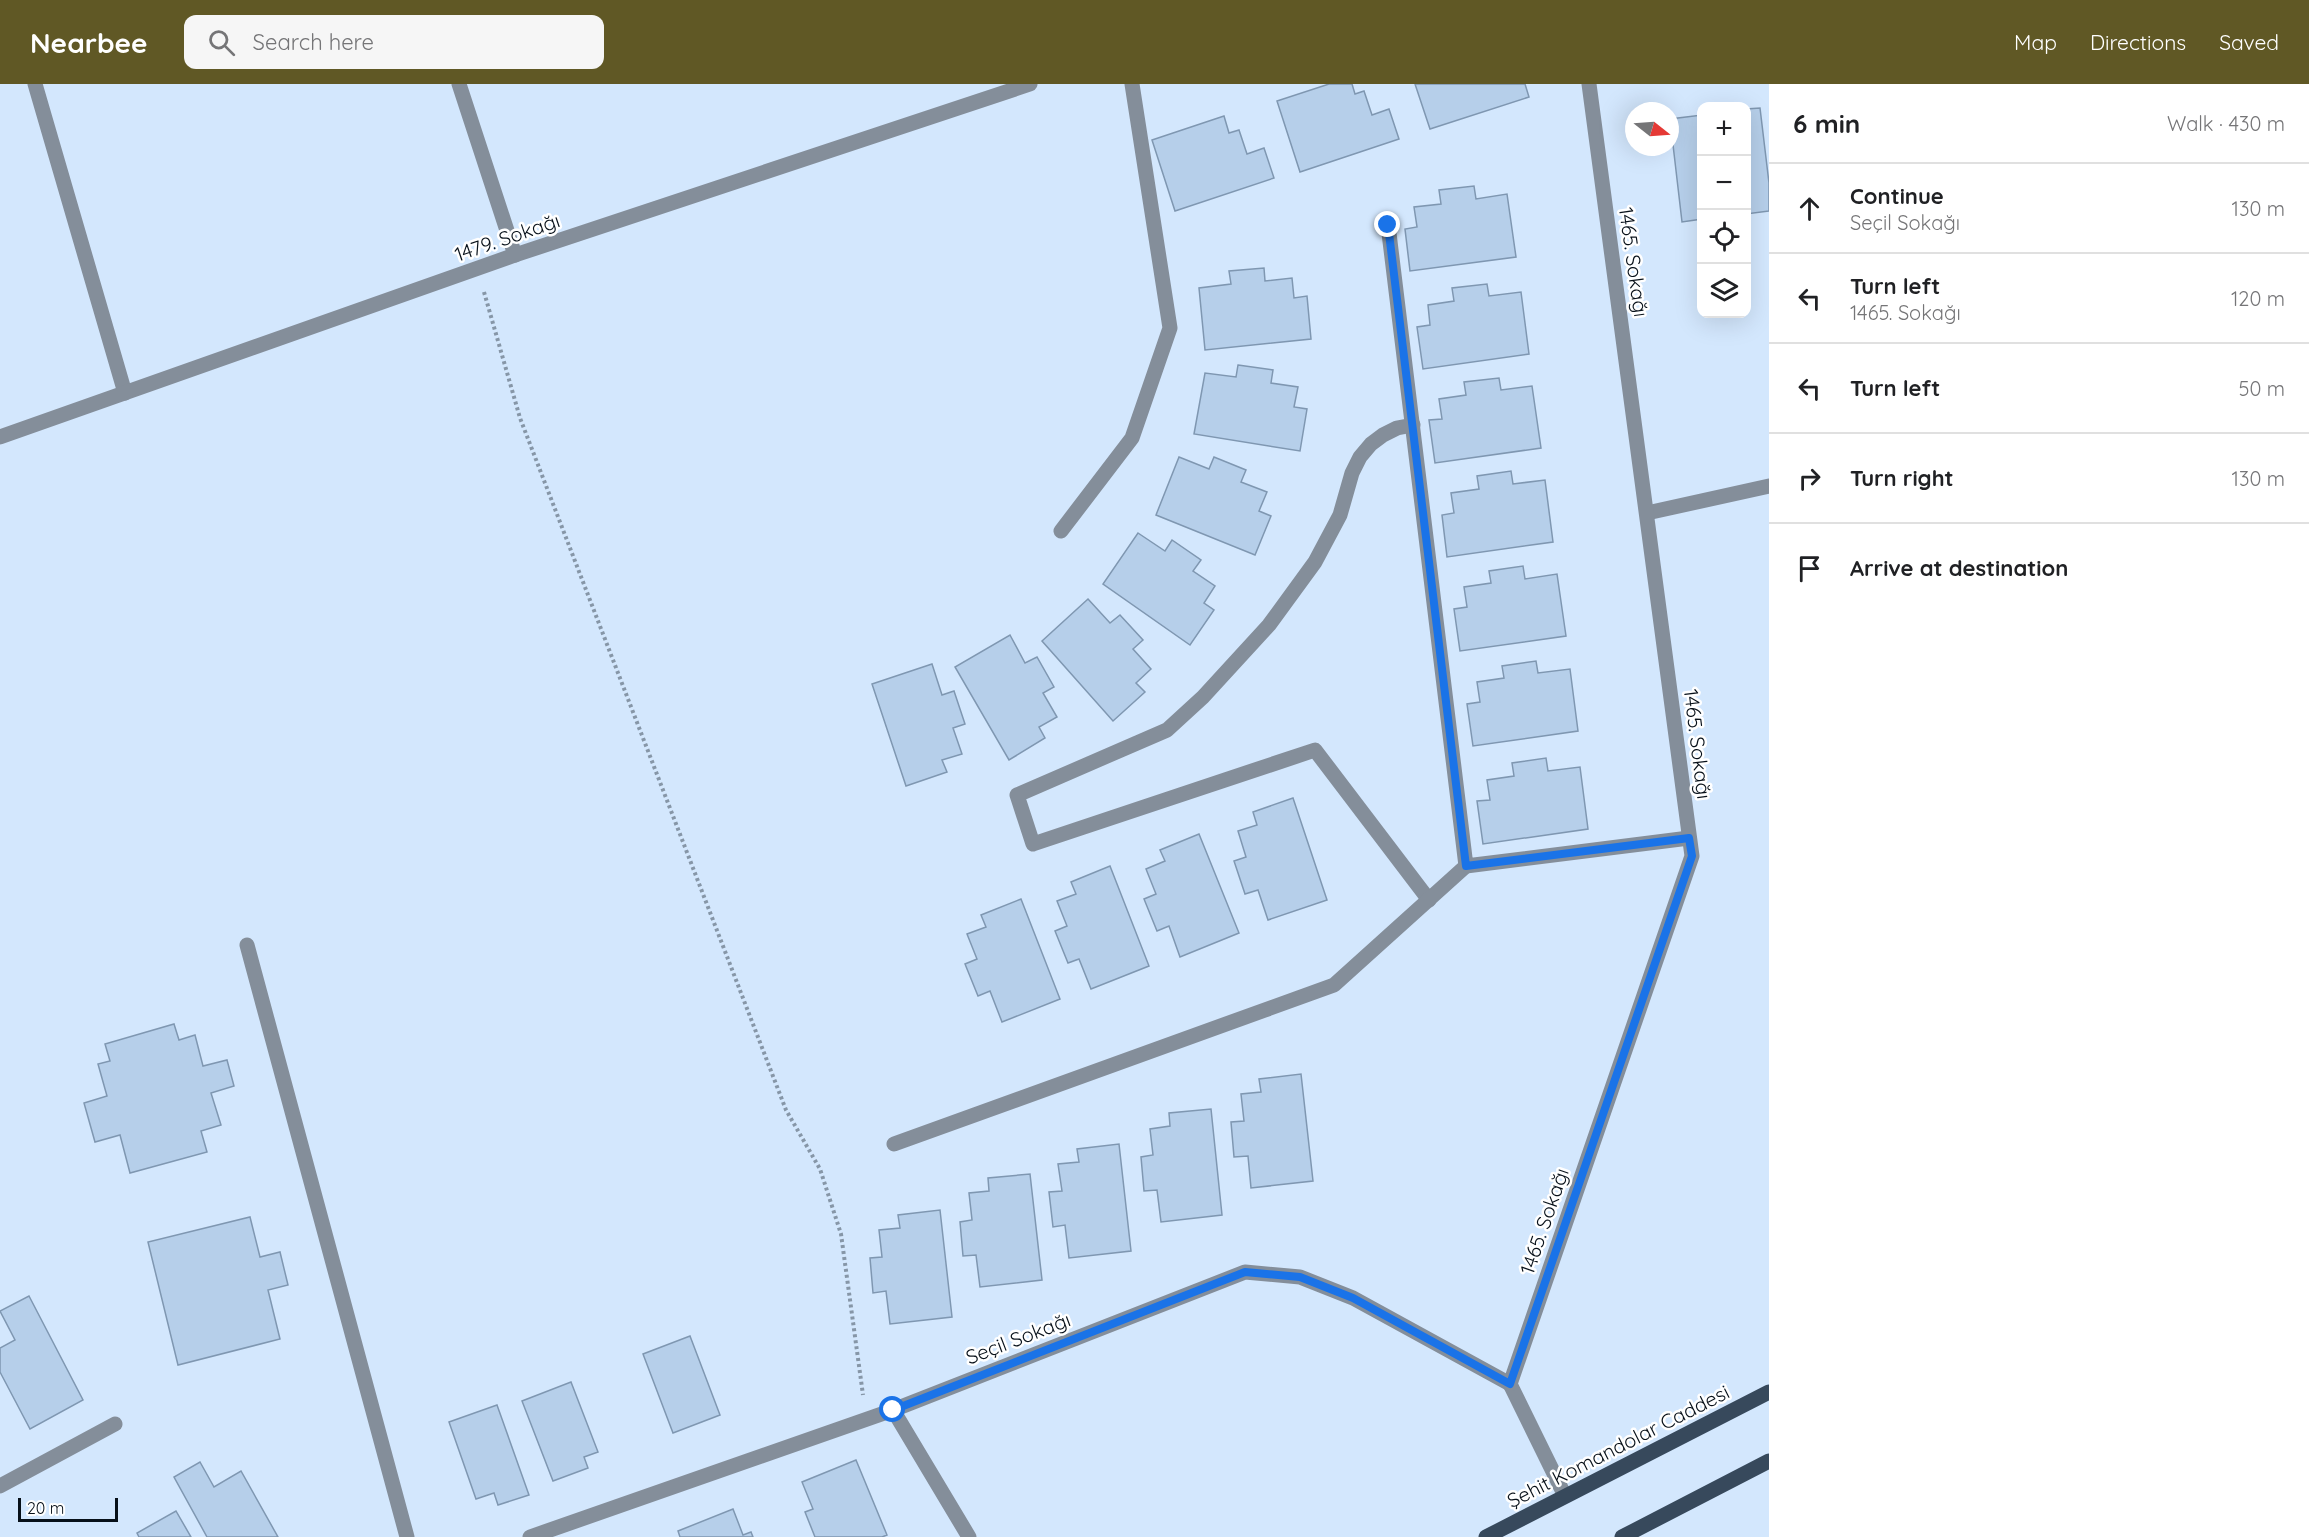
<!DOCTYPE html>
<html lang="en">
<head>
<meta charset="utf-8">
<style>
  :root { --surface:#fff; --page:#f6f6f6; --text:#202124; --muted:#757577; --line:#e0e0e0; --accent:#605825 }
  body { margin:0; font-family:Quicksand,sans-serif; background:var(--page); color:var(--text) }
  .controls { position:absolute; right:18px; top:18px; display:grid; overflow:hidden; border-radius:12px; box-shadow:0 6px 24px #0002 }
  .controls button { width:54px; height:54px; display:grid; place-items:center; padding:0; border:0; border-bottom:2px solid var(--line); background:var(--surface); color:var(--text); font:30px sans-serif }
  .compass { position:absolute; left:1625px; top:18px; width:54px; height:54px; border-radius:50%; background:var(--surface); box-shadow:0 6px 24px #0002; rotate:107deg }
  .scale { position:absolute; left:18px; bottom:15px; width:100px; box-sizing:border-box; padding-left:6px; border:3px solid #071019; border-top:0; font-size:16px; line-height:21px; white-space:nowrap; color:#071019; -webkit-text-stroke:4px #fff; paint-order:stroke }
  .stop { position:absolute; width:18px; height:18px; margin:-14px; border:4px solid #1a73e8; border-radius:50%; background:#fff }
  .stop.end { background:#1a73e8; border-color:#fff; box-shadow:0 2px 6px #0008 }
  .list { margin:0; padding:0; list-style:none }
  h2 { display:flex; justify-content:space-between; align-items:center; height:78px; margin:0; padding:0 24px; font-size:26px }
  h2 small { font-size:20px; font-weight:400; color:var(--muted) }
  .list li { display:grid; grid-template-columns:39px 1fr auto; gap:18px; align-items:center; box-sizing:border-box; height:90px; padding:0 24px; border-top:2px solid var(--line) }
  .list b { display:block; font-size:22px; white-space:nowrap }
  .list p { margin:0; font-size:20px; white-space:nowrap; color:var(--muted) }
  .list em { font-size:20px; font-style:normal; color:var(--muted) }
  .icon { flex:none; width:33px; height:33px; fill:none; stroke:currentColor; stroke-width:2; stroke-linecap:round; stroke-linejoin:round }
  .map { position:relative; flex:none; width:1769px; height:1453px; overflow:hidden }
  header { display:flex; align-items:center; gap:36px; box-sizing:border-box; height:84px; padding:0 30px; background:var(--accent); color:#fff }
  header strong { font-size:28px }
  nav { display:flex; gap:33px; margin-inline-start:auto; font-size:21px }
  .search { width:420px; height:54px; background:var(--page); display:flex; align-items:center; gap:15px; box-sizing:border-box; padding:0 21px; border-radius:12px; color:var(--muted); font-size:22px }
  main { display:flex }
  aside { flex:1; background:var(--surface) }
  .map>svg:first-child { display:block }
  .building { fill:#b6cfea; stroke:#7f97b1; stroke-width:1.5 }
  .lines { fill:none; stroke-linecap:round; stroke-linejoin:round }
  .path { stroke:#8696a7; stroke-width:4; stroke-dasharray:3 3; stroke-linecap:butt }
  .minor { stroke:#848e9a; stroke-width:15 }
  .major { stroke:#37495c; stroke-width:15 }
  .route { stroke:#1a73e8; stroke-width:8 }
  .labels { text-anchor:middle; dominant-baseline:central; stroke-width:5; stroke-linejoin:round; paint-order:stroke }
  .street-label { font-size:20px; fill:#071019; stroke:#fff }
</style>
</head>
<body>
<header>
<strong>Nearbee</strong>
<div class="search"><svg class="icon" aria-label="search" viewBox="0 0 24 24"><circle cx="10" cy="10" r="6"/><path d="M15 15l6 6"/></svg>Search here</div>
<nav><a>Map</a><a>Directions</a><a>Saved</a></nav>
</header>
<main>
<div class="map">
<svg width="1769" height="1453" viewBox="0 0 1769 1453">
  <rect width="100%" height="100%" fill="#d3e7fd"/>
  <g class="building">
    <path d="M1329 0H1352L1355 10 1364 7 1372 31 1389 25 1399 55 1300 88 1277 17Z"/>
    <path d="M1415 0H1525L1529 13 1430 45Z"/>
    <path d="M1760 24 1769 99V127L1746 130V25Z"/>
    <path d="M1702 31V135L1682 138 1670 35Z"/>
    <path d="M1224 32 1229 49 1239 46 1247 70 1264 64 1274 94 1175 127 1152 56Z"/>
    <path d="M1474 102 1476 115 1507 110 1516 173 1410 187 1405 145 1417 143 1414 123 1441 120 1439 106Z"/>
    <path d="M1264 184 1265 197 1292 194 1294 214 1307 212 1311 255 1205 266 1199 204 1231 200 1229 187Z"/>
    <path d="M1487 200 1489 212 1521 208 1529 270 1423 285 1417 243 1430 241 1428 221 1454 217 1452 204Z"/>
    <path d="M1238 281 1273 286 1271 299 1298 303 1294 323 1307 325 1300 367 1194 350 1205 289 1236 293Z"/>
    <path d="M1499 294 1501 306 1532 302 1541 364 1435 379 1429 336 1442 335 1439 315 1466 311 1464 298Z"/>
    <path d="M1179 373 1209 385 1214 373 1246 386 1241 398 1267 408 1259 427 1271 432 1255 471 1156 431Z"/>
    <path d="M1511 387 1513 400 1545 396 1553 458 1447 473 1442 431 1454 429 1451 409 1479 405 1477 392Z"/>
    <path d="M1138 449 1165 467 1172 456 1201 476 1193 487 1215 502 1204 519 1214 526 1190 561 1103 500Z"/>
    <path d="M1523 482 1525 495 1557 490 1566 552 1460 567 1454 525 1467 523 1464 503 1491 499 1489 487Z"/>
    <path d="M1088 515 1110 539 1120 531 1143 556 1133 565 1151 585 1136 599 1145 608 1113 637 1042 557Z"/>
    <path d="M1010 551 1025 579 1037 573 1054 603 1043 609 1057 633 1039 643 1045 654 1009 676 955 583Z"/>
    <path d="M1536 577 1538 589 1570 585 1578 647 1473 662 1467 620 1480 618 1477 598 1504 594 1502 582Z"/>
    <path d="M932 580 942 611 954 607 965 640 953 644 962 670 942 676 947 688 906 702 872 600Z"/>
    <path d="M1546 674 1548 687 1580 683 1588 745 1483 760 1477 717 1490 716 1487 696 1514 692 1512 679Z"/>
    <path d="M1293 714 1327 816 1268 836 1258 806 1245 810 1234 777 1246 773 1238 747 1257 741 1253 728Z"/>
    <path d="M1199 750 1239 849 1180 873 1169 842 1157 847 1144 815 1156 810 1146 785 1165 777 1160 766Z"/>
    <path d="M1110 782 1149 882 1091 905 1079 875 1068 879 1055 847 1067 842 1057 817 1076 810 1071 798Z"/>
    <path d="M1021 815 1060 915 1002 938 990 907 978 912 965 880 977 875 967 850 986 843 981 831Z"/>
    <path d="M174 940 179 956 195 951 203 982 227 976 234 1002 211 1009 221 1041 201 1047 207 1068 130 1089 120 1051 95 1058 84 1019 107 1012 98 980 110 977 105 960Z"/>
    <path d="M1301 990 1313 1097 1251 1104 1248 1072 1234 1073 1231 1038 1244 1037 1241 1010 1261 1008 1259 995Z"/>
    <path d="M1211 1025 1222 1131 1161 1138 1157 1106 1144 1107 1141 1073 1153 1071 1150 1045 1170 1042 1169 1029Z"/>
    <path d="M1119 1060 1131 1167 1069 1174 1065 1141 1053 1143 1049 1108 1062 1107 1058 1080 1079 1078 1077 1065Z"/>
    <path d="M1030 1090 1042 1196 980 1203 976 1171 963 1172 960 1138 972 1136 969 1109 989 1107 988 1094Z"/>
    <path d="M940 1126 952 1233 890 1240 886 1207 873 1209 870 1174 882 1173 879 1146 900 1144 898 1131Z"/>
    <path d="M250 1133 260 1173 280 1168 288 1201 268 1206 280 1255 178 1281 148 1158Z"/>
    <path d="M29 1212 83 1316 30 1345 0 1288V1264L15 1256 0 1227Z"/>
    <path d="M690 1252 720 1331 673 1349 643 1270Z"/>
    <path d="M571 1298 598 1368 584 1373 588 1384 553 1397 522 1317Z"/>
    <path d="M497 1321 529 1411 498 1421 494 1409 476 1415 449 1338Z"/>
    <path d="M856 1376 887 1451 882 1453H815L805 1428 813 1425 802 1398Z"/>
    <path d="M200 1378 214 1403 241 1387 278 1453H207L174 1393Z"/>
    <path d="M733 1425 743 1451 751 1448 753 1453H680L678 1447Z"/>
    <path d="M176 1427 191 1453H139L137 1449Z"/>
  </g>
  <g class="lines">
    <path class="path" d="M484 208 520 334 786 1026 820 1085 841 1150 863 1311"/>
    <g class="minor">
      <path d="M35 0 125 309"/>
      <path d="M459 0 515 171"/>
      <path d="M1388 141 1466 782 1689 754"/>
      <path d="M1413 341 1397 344 1383 351 1371 360 1360 373 1352 389 1340 431 1315 478 1269 541 1203 613 1167 646 1017 711 1033 760 1315 666 1429 816"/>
      <path d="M0 353 515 171 1030 0"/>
      <path d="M1647 429 1769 402"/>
      <path d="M1061 447 1132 354 1170 244 1132 0"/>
      <path d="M247 861 407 1453"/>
      <path d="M894 1060 1334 901 1466 782"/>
      <path d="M1510 1300 1692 772 1589 0"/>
      <path d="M1510 1300 1565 1412"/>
      <path d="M893 1326 969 1453"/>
      <path d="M0 1402 115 1340"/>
      <path d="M530 1453 893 1326 1245 1188 1300 1193 1353 1214 1510 1300"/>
    </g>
    <g class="major">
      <path d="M1486 1453 1769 1308"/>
      <path d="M1622 1453 1769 1377"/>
    </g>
  </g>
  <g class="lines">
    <path class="route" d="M893 1326 1245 1188 1300 1193 1353 1214 1510 1300 1692 772 1689 754 1466 782 1388 141"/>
  </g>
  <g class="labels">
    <g class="street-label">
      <text transform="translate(507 153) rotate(-19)">1479. Sokağı</text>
      <text transform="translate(1634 178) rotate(82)">1465. Sokağı</text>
      <text transform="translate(1698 660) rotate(83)">1465. Sokağı</text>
      <text transform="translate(1544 1137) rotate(-71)">1465. Sokağı</text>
      <text transform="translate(1018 1254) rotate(-21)">Seçil Sokağı</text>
      <text transform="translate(1618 1362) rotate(-27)">Şehit Komandolar Caddesi</text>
    </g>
  </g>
</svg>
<div class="controls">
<button>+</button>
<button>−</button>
<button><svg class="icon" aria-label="locate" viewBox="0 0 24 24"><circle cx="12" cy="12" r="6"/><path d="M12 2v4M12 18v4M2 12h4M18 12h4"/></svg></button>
<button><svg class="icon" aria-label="layers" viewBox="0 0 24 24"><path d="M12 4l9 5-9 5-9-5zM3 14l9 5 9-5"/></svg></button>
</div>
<svg class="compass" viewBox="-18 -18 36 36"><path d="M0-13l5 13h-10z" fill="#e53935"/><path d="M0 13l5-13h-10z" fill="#757577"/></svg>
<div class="scale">20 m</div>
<div class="stop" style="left:893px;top:1326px"></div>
<div class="stop end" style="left:1388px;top:141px"></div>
</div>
<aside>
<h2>6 min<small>Walk · 430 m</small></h2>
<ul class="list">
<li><svg class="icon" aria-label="ahead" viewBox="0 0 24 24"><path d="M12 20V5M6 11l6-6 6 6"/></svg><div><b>Continue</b><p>Seçil Sokağı</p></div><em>130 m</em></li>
<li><svg class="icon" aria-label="left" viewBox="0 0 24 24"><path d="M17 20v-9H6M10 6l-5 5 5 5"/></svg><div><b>Turn left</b><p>1465. Sokağı</p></div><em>120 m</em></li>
<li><svg class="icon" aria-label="left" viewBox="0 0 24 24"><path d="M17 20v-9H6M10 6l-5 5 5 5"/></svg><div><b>Turn left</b></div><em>50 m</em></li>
<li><svg class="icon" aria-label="right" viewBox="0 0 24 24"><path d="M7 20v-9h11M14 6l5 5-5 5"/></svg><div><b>Turn right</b></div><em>130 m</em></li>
<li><svg class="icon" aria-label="arrive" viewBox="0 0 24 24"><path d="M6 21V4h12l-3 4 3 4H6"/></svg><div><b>Arrive at destination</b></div></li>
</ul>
</aside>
</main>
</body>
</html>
